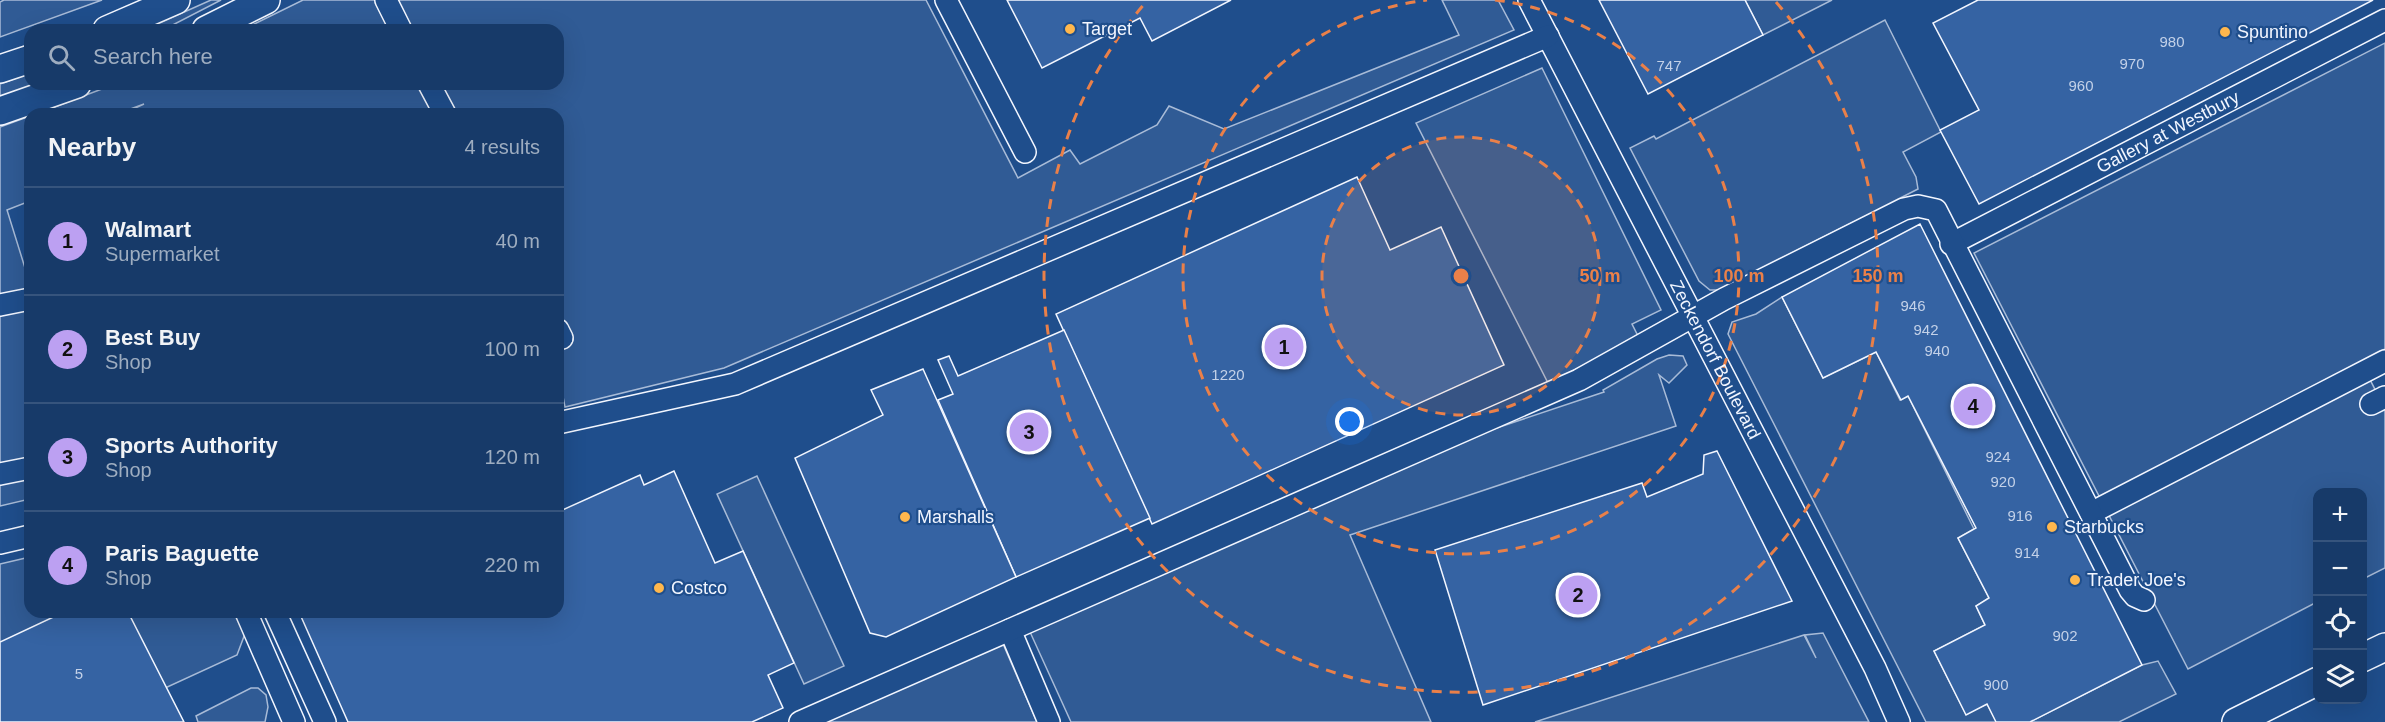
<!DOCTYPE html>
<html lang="en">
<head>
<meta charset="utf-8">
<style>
  :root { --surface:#173a69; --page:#20416f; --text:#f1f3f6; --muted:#9eadc0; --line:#36547d; --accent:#bca0f2 }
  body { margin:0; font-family:Arial,sans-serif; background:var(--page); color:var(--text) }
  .controls { position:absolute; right:18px; bottom:18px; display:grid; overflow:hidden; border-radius:12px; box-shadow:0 6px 24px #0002 }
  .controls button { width:54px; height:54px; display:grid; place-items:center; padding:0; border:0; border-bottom:2px solid var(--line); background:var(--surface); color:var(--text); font:30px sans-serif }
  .you { position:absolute; left:1350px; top:422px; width:21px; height:21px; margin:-15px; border:4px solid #fff; border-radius:50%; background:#1a73e8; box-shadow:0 0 0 9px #1a73e833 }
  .badge { display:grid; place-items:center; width:39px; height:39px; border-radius:50%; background:var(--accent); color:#111; font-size:20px; font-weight:700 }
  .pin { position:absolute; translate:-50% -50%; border:3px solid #fff; box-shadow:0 2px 6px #0006 }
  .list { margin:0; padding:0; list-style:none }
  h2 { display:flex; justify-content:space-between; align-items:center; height:78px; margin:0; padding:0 24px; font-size:26px }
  h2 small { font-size:20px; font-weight:400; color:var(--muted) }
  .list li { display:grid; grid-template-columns:39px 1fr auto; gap:18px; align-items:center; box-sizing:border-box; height:108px; padding:0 24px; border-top:2px solid var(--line) }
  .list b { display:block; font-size:22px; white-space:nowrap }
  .list p { margin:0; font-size:20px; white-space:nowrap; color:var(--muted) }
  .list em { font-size:20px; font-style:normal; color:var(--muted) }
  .icon { flex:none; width:33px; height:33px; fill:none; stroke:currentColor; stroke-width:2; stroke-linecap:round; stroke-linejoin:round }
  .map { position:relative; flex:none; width:2385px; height:722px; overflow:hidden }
  .search { position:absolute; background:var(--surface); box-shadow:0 6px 24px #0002; left:24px; top:24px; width:540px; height:66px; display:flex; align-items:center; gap:15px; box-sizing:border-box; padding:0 21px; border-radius:18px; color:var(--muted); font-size:22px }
  .panel { position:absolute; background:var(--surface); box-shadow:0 6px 24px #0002; left:24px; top:108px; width:540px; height:510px; border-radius:18px }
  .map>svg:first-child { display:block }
  .built { fill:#305b95; stroke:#a8bbd7; stroke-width:1.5 }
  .building { fill:#3563a3; stroke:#f2f6ff; stroke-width:1.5 }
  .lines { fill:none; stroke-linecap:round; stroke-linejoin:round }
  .minor-casing { stroke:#f2f6ff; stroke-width:24 }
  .major-casing { stroke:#f2f6ff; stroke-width:30 }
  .minor { stroke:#1f4e8c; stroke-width:21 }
  .major { stroke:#1f4e8c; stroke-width:27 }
  .ring { fill:none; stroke:#ea8049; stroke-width:3; stroke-dasharray:10 8 }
  .poi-dot { fill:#ffb74d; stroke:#1f4e8c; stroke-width:2 }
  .labels { text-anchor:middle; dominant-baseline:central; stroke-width:4.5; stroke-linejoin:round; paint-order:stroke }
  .number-label { font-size:15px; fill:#c3d1e8 }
  .poi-label { font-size:18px; fill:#f2f6ff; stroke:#1f4e8c; text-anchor:start }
  .street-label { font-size:18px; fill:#f2f6ff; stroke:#1f4e8c }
  .centre { fill:#ea8049; stroke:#1f4e8c; stroke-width:3 }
  .ring-label { font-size:18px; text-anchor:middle; font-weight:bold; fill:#ea8049; stroke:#1f4e8c; stroke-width:4.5; stroke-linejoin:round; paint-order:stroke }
</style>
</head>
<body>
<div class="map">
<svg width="2385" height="722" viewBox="0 0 2385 722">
  <rect width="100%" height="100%" fill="#1f4e8c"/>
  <g class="built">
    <path d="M4 0H102L0 37V2Z"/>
    <path d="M211 0H221L163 30H144Z"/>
    <path d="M303 0H926L1018 178 1070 150 1080 164 1157 125 1169 106 1224 129 1459 35 1442 0H1498L1514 30 724 368 565 407 558 371V114H122L144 104 117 114H36L115 84H558V30H242Z"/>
    <path d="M1745 0H1832L1763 35Z"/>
    <path d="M1885 20 1941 132 1903 152 1916 177 1918 189 1719 290H1710L1699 281 1630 148 1654 136 1656 139Z"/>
    <path d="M2385 43V349L2361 362 2385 409V568L2363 579 2362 492H2318L2317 602 2188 669 1974 253Z"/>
    <path d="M1542 68 1661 310 1632 324 1639 338 1548 383 1416 123Z"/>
    <path d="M30 73V84H56L0 102V84Z"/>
    <path d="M30 116V201L7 210 30 284V499L0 506V127Z"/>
    <path d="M1782 297 1823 378 1876 352 1900 400 1908 396 1974 529 1958 538 1989 598 1976 606 1985 625 1934 651 1966 714 1987 704 1997 722H1926L1728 334 1732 322 1756 314Z"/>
    <path d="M1669 355 1683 356 1687 365 1669 383 1659 375 1676 426 1350 535 1431 722H1071L1025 621 1332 483 1604 392 1603 390 1657 359Z"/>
    <path d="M757 476 844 666 804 684 717 494Z"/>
    <path d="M30 557V612H69L0 643V564Z"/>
    <path d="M127 612H237L246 631 237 655 163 689Z"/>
    <path d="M997 630 1037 722H821Z"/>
    <path d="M1823 633 1869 722H1535L1804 635 1816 658 1805 635Z"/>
    <path d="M2158 661 2176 694 2119 722H2030L2142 665Z"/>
    <path d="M251 688H258L266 695 268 707 265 722H198L196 716Z"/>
  </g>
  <g class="building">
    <path d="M1007 0H1231L1152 41 1140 18 1042 68Z"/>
    <path d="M1599 0H1745L1763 35 1648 94Z"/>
    <path d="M1978 0H2373L1979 204 1940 130 1979 110 1933 23Z"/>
    <path d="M1357 177 1390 250 1441 227 1504 365 1152 524 1056 314Z"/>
    <path d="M1920 224 2142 665 2030 722H1996L1987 704 1966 715 1934 651 1985 625 1976 606 1989 598 1958 538 1976 528 1908 396 1901 400 1876 352 1823 378 1782 297Z"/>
    <path d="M1064 330 1150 518 1016 577 938 400 953 394 938 360 949 356 958 376Z"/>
    <path d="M923 369 1016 577 886 637 870 633 795 458 883 415 871 390Z"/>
    <path d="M1717 451 1792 601 1483 705 1435 550 1642 483 1647 497 1703 474 1704 455Z"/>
    <path d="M674 471 715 563 743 551 794 663 768 675 783 708 752 722H348L299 612H558V512L640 475 644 485Z"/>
    <path d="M64 612H128L184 722H0V642Z"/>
  </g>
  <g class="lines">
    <g class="minor-casing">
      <g id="minor">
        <path d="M386 0 401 30"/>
        <path d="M946 0 1025 152"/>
        <path id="s1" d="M1529 0 1875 668 1899 722"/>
        <path d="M429 84 445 114"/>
        <path id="s2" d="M1951 244 2385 20"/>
        <path d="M0 305 30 299"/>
        <path d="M558 330 562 338"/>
        <path d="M2371 404 2385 397"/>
        <path d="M558 423 735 384 1548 36"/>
        <path d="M0 474 30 468"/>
        <path d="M2091 513 2385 361"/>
        <path d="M0 543 30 536"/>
        <path d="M246 612 294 722"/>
        <path d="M275 612 325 722"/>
        <path d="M1010 630 1049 722"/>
        <path d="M800 722 1579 380 1724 299 1904 209 1918 206 1936 210 2130 590 2135 596 2144 600"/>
      </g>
    </g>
    <g class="major-casing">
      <g id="major">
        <path d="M107 30 176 0"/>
        <path d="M206 30 266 0"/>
        <path d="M0 69 30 59"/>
        <path d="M0 111 77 84"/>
        <path d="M2362 658 2385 647"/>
        <path d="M2236 722 2318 681"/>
      </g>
    </g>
    <use href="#minor" class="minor"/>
    <use href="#major" class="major"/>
  </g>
  <circle cx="1461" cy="276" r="139" fill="#ea8049" fill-opacity=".12"/>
  <g class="ring">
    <circle cx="1461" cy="276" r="139"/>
    <path d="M1495 0A278 278 0 1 1 1427 0"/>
    <path d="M1776 2A417 417 0 1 1 1146 2"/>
  </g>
  <g class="poi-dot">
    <circle cx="1070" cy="29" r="6"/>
    <circle cx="2225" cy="32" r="6"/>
    <circle cx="905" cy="517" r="6"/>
    <circle cx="2052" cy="527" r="6"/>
    <circle cx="2075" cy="580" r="6"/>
    <circle cx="659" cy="588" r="6"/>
  </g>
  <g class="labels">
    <g class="number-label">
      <text x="2172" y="41">980</text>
      <text x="2132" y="63">970</text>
      <text x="1669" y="65">747</text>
      <text x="2081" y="85">960</text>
      <text x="1913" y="305">946</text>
      <text x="1926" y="329">942</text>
      <text x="1937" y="350">940</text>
      <text x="1228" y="374">1220</text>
      <text x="1998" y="456">924</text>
      <text x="2003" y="481">920</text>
      <text x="2020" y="515">916</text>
      <text x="2027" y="552">914</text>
      <text x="2065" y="635">902</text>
      <text x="79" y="673">5</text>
      <text x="1996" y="684">900</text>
    </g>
    <g class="poi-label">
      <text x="1082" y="29">Target</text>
      <text x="2237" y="32">Spuntino</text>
      <text x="917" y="517">Marshalls</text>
      <text x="2064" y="527">Starbucks</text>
      <text x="2087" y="580">Trader Joe's</text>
      <text x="671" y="588">Costco</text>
    </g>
    <g class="street-label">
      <text stroke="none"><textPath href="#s2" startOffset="244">Gallery at Westbury</textPath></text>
      <text stroke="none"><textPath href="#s1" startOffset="405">Zeckendorf Boulevard</textPath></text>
    </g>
  </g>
  <circle cx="1461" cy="276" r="9" class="centre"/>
  <g class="ring-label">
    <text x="1600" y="282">50 m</text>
    <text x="1739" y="282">100 m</text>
    <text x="1878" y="282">150 m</text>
  </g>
</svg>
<div class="controls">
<button>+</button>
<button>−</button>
<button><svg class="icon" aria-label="locate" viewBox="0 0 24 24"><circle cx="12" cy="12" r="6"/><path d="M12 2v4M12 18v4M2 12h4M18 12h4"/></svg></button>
<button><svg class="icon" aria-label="layers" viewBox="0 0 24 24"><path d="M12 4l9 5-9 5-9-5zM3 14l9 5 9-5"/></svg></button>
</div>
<div class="you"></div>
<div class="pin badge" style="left:1284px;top:347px">1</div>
<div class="pin badge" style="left:1578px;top:595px">2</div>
<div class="pin badge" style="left:1029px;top:432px">3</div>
<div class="pin badge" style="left:1973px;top:406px">4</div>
<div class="search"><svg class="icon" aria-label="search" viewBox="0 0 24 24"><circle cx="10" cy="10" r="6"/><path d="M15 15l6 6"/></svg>Search here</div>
<section class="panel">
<h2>Nearby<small>4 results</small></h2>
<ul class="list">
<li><span class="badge">1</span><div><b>Walmart</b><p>Supermarket</p></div><em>40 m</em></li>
<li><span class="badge">2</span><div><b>Best Buy</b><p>Shop</p></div><em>100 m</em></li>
<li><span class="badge">3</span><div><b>Sports Authority</b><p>Shop</p></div><em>120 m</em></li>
<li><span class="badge">4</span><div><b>Paris Baguette</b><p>Shop</p></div><em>220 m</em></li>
</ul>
</section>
</div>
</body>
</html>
